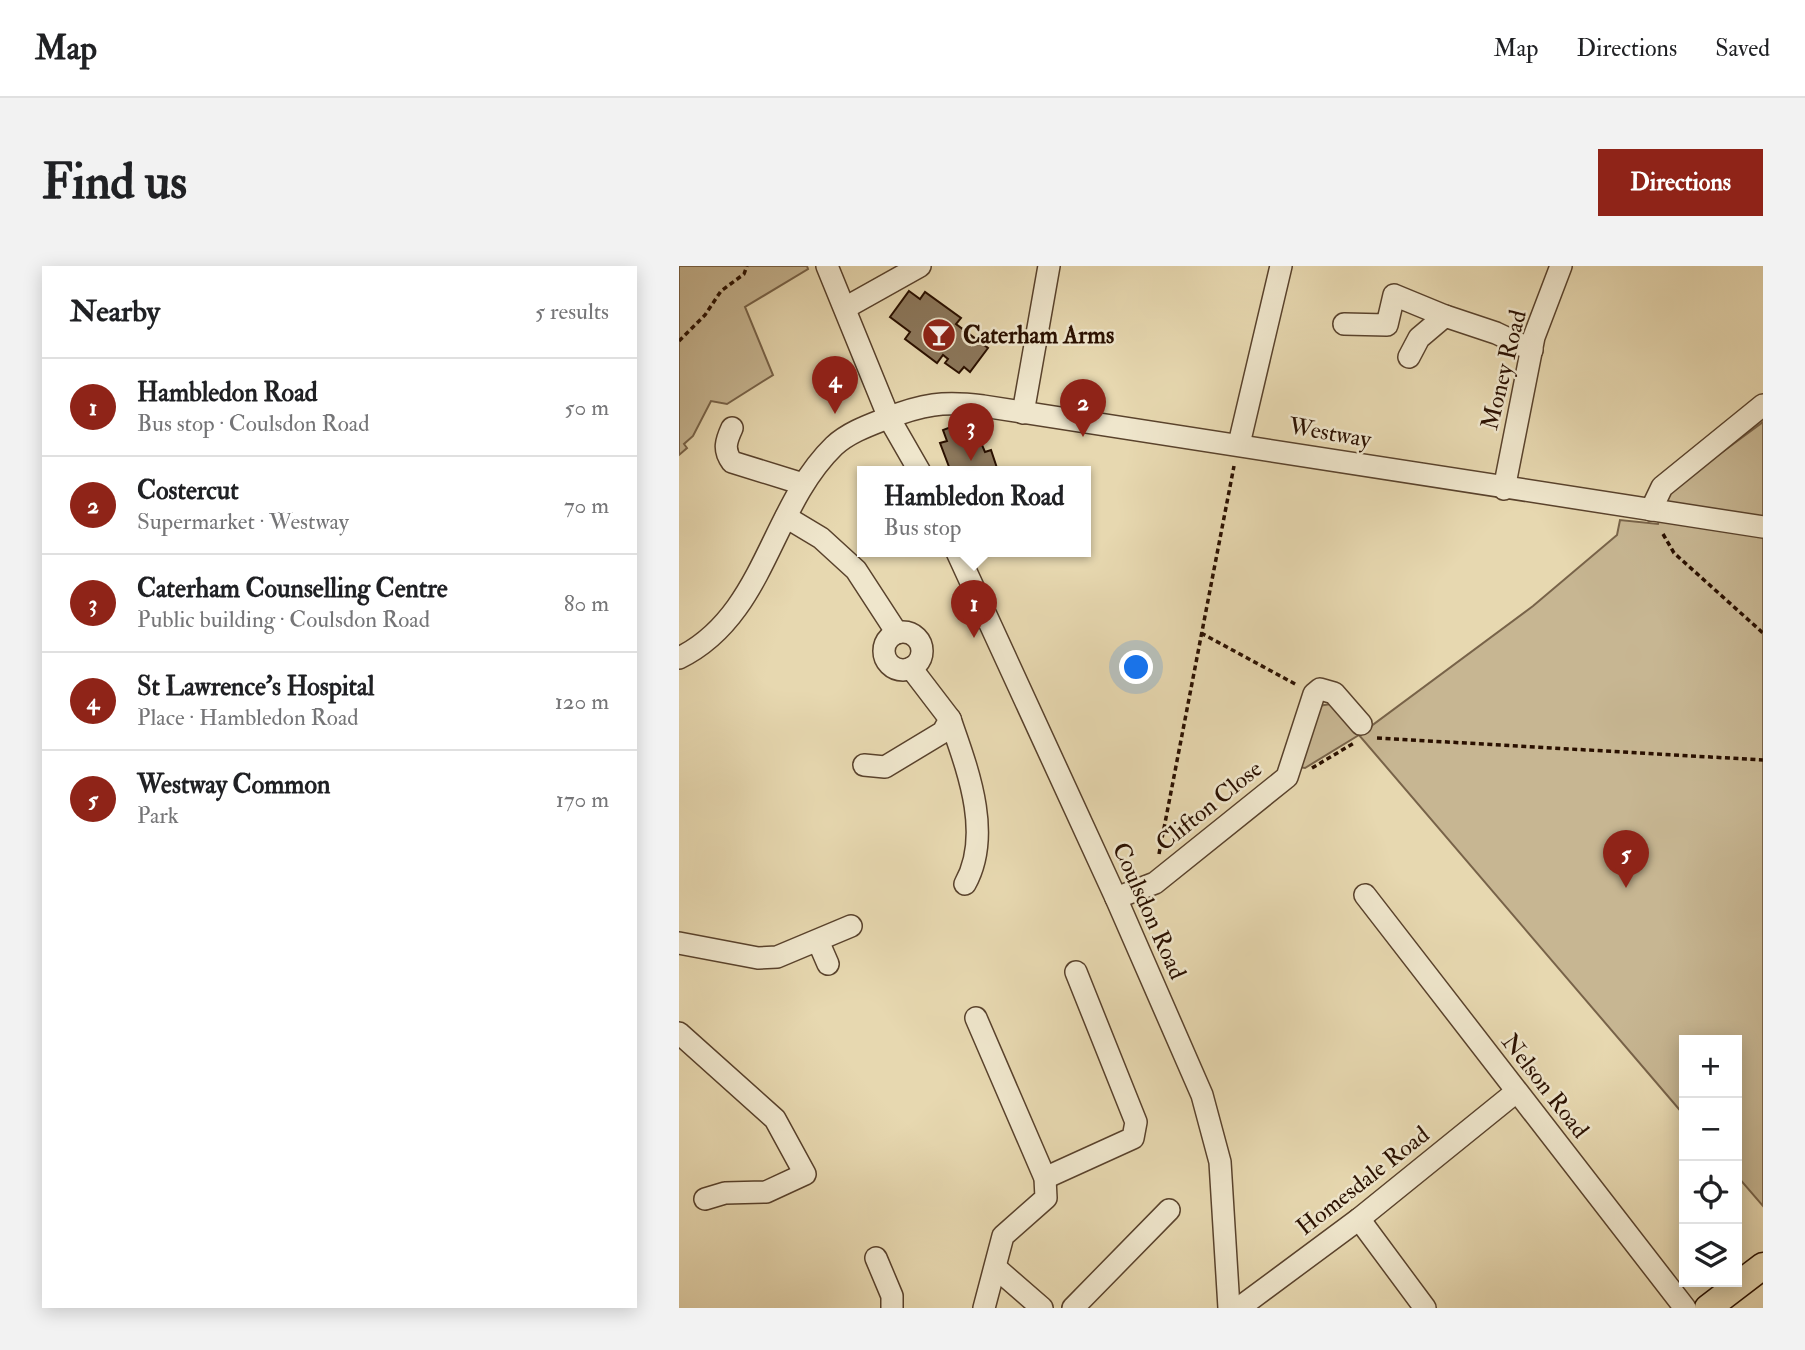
<!DOCTYPE html>
<html lang="en">
<head>
<meta charset="utf-8">
<style>
  :root { --surface:#fff; --page:#f2f2f2; --text:#202124; --muted:#757577; --line:#e0e0e0; --accent:#8f2418 }
  body { margin:0; font-family:"IM FELL Double Pica",serif; background:var(--page); color:var(--text) }
  .controls { position:absolute; right:21px; bottom:21px; display:grid; overflow:hidden; border-radius:0px; box-shadow:0 4px 18px #0003 }
  .controls button { width:63px; height:63px; display:grid; place-items:center; padding:0; border:0; border-bottom:2px solid var(--line); background:var(--surface); color:var(--text); font:35px sans-serif }
  .you { position:absolute; left:458px; top:402px; width:24px; height:24px; margin:-18px; border:5px solid #fff; border-radius:50%; background:#1a73e8; box-shadow:0 0 0 10px #1a73e833 }
  .badge { display:grid; place-items:center; width:46px; height:46px; border-radius:50%; background:var(--accent); color:#fff; font-size:23px; font-weight:700 }
  .pin { position:absolute; translate:-50% -58px; filter:drop-shadow(0 2px 4px #0008) }
  .pin::after { content:''; position:absolute; top:37px; width:24px; height:21px; background:inherit; clip-path:polygon(0 0,100% 0,50% 100%) }
  .popup { position:absolute; left:178px; top:200px; width:234px; height:91px; box-sizing:border-box; display:grid; place-content:center; border-radius:0px; background:var(--surface); filter:drop-shadow(0 2px 5px #0005); font-size:23px; white-space:nowrap; color:var(--muted) }
  .popup b { font-size:26px; color:var(--text) }
  .popup::after { content:''; position:absolute; left:50%; top:100%; margin-left:-14px; border:14px solid transparent; border-top-color:var(--surface) }
  .list { margin:0; padding:0; list-style:none }
  h2 { display:flex; justify-content:space-between; align-items:center; height:91px; margin:0; padding:0 28px; font-size:30px }
  h2 small { font-size:23px; font-weight:400; color:var(--muted) }
  .list li { display:grid; grid-template-columns:46px 1fr auto; gap:21px; align-items:center; box-sizing:border-box; height:98px; padding:0 28px; border-top:2px solid var(--line) }
  .list b { display:block; font-size:26px; white-space:nowrap }
  .list p { margin:0; font-size:23px; white-space:nowrap; color:var(--muted) }
  .list em { font-size:23px; font-style:normal; color:var(--muted) }
  .icon { flex:none; width:38px; height:38px; fill:none; stroke:currentColor; stroke-width:2; stroke-linecap:round; stroke-linejoin:round }
  .map { position:relative; flex:none; width:1084px; height:1042px; overflow:hidden; border-radius:0px }
  header { display:flex; align-items:center; gap:42px; box-sizing:border-box; height:98px; padding:0 35px; background:var(--surface); border-bottom:2px solid var(--line) }
  header strong { font-size:33px }
  nav { display:flex; gap:38px; margin-inline-start:auto; font-size:24px }
  .intro { display:flex; align-items:center; justify-content:space-between; box-sizing:border-box; height:168px; padding:0 42px }
  h1 { margin:0; font-size:49px }
  .button { padding:18px 32px; border-radius:0px; background:var(--accent); color:#fff; font-size:24px; font-weight:700 }
  main { display:flex; gap:42px; padding:0 42px }
  aside { flex:1; background:var(--surface); border-radius:0px; box-shadow:0 4px 18px #0003 }
  .map>svg:first-child { display:block }
  .green { fill:#c7b692; stroke:#786349; stroke-width:2 }
  .building { fill:#8c785c; stroke:#2a1000; stroke-width:2 }
  .lines { fill:none; stroke-linecap:round; stroke-linejoin:round }
  .minor-casing { stroke:#59422c; stroke-width:24 }
  .major-casing { stroke:#2a1000; stroke-width:29 }
  .path { stroke:#2a1000; stroke-width:3.5; stroke-dasharray:5 3.5; stroke-linecap:butt }
  .minor { stroke:#efe6cc; stroke-width:21 }
  .major { stroke:#e7d8b0; stroke-width:26 }
  .labels { text-anchor:middle; dominant-baseline:central; stroke-width:5; stroke-linejoin:round; paint-order:stroke }
  .poi-label { font-size:24px; font-weight:bold; fill:#2a1000; stroke:#efe6cc; text-anchor:start }
  .street-label { font-size:24px; fill:#2a1000; stroke:#efe6cc }
</style>
</head>
<body>
<header>
<strong>Map</strong>
<nav><a>Map</a><a>Directions</a><a>Saved</a></nav>
</header>
<div class="intro"><h1>Find us</h1><a class="button">Directions</a></div>
<main>
<aside>
<h2>Nearby<small>5 results</small></h2>
<ul class="list">
<li><span class="badge">1</span><div><b>Hambledon Road</b><p>Bus stop · Coulsdon Road</p></div><em>50 m</em></li>
<li><span class="badge">2</span><div><b>Costercut</b><p>Supermarket · Westway</p></div><em>70 m</em></li>
<li><span class="badge">3</span><div><b>Caterham Counselling Centre</b><p>Public building · Coulsdon Road</p></div><em>80 m</em></li>
<li><span class="badge">4</span><div><b>St Lawrence's Hospital</b><p>Place · Hambledon Road</p></div><em>120 m</em></li>
<li><span class="badge">5</span><div><b>Westway Common</b><p>Park</p></div><em>170 m</em></li>
</ul>
</aside>
<div class="map">
<svg width="1084" height="1042" viewBox="0 0 1084 1042">
  <rect width="100%" height="100%" fill="#e7d8b0"/>
  <filter id="stains"><feTurbulence type="fractalNoise" baseFrequency=".00286" numOctaves="4"/><feColorMatrix values="0 0 0 0 .2 0 0 0 0 .09 0 0 0 0 .02 0 0 0 .5 -.17"/></filter>
  <radialGradient id="worn" r=".72"><stop offset=".6" stop-color="#630" stop-opacity="0"/><stop offset="1" stop-color="#630" stop-opacity=".3"/></radialGradient>
  <g class="green">
    <path d="M0 0H128L129 3 66 41 94 109 48 138 32 135 14 170 5 178 8 182 0 189Z"/>
    <path d="M1084 156V940L1058 910V774H1005V849L680 469 626 502 620 501 639 440 652 438 661 444 680 469 854 340 938 269 941 254 979 258 989 226Z"/>
  </g>
  <g class="building">
    <path d="M230 25 241 33 246 26 282 52 277 58 309 82 291 106 285 101 280 107 266 97 269 93 264 89 258 97 226 73 231 66 211 51Z"/>
    <path d="M285 156 292 175 300 172 306 186 312 184 319 205 272 206 261 177 268 175 264 164Z"/>
  </g>
  <g class="lines">
    <g class="minor-casing">
      <g id="minor">
        <path d="M148 0 210 152 241 206"/>
        <path d="M166 42 241 0"/>
        <path d="M665 58 708 59 715 29 766 50"/>
        <path d="M730 91 740 72 766 50 817 67 853 84"/>
        <path d="M344 147 370 0"/>
        <path d="M53 162C47 175 44 184 53 196L124 218"/>
        <path d="M560 178 602 0"/>
        <path d="M825 223 855 71 882 0"/>
        <path d="M972 244 983 221 1084 139"/>
        <path d="M107 251 142 272 177 304 218 367"/>
        <path d="M278 286 437 632 523 829 541 896 550 1042"/>
        <circle cx="224" cy="385" r="19"/>
        <path d="M0 392C86 350 91 242 155 180 169 167 188 160 206 153 244 138 264 135 304 140L1084 261"/>
        <path d="M271 453C288 502 314 568 286 618"/>
        <path d="M185 499 206 501 264 466 271 453 232 402"/>
        <path d="M686 629 1006 1042"/>
        <path d="M437 632 476 617 608 511 635 428 641 423 655 427 682 458"/>
        <path d="M139 675 149 698"/>
        <path d="M0 677 79 692 98 691 172 660"/>
        <path d="M297 752 366 912 367 932 324 970 305 1042"/>
        <path d="M0 767 96 853 126 908 87 926 46 927 26 933"/>
        <path d="M366 912 454 872 457 856 397 706"/>
        <path d="M680 953 746 1042"/>
        <path d="M197 992 213 1030V1042"/>
        <path d="M317 1002 363 1042"/>
        <path d="M394 1042 490 944"/>
        <path d="M560 1042 680 953 837 826"/>
      </g>
    </g>
    <g class="major-casing">
      <path id="major" d="M1029 1042 1084 1000"/>
    </g>
    <g class="path">
      <path d="M0 75 26 49 42 25 65 8 68 0"/>
      <path d="M984 268 995 287 1084 367"/>
      <path d="M522 367 618 419"/>
      <path d="M698 472 1084 494"/>
      <path d="M633 502 675 477"/>
      <path d="M480 588 555 200"/>
    </g>
    <use href="#minor" class="minor"/>
    <use href="#major" class="major"/>
  </g>
  <defs>
    <g id="bar-disc" transform="scale(1.75)"><circle r="9.5" fill="#8f2418" stroke="#efe6cc"/><path d="M-6-5H6L.8 .8V4.5H3.5V6h-7V4.5H-.8V.8Z" fill="#fff"/></g>
  </defs>
  <g fill-rule="evenodd">
    <use href="#bar-disc" x="260" y="69"/>
  </g>
  <g class="labels">
    <g class="poi-label">
      <text x="284" y="69">Caterham Arms</text>
    </g>
    <g class="street-label">
      <text transform="translate(825 104) rotate(-76)">Money Road</text>
      <text transform="translate(651 167) rotate(10)">Westway</text>
      <text transform="translate(530 540) rotate(-39)">Clifton Close</text>
      <text transform="translate(470 645) rotate(66)">Coulsdon Road</text>
      <text transform="translate(866 820) rotate(52)">Nelson Road</text>
      <text transform="translate(684 915) rotate(-38)">Homesdale Road</text>
    </g>
  </g>
  <rect width="100%" height="100%" filter="url(#stains)"/>
  <rect width="100%" height="100%" fill="url(#worn)"/>
</svg>
<div class="controls">
<button>+</button>
<button>−</button>
<button><svg class="icon" aria-label="locate" viewBox="0 0 24 24"><circle cx="12" cy="12" r="6"/><path d="M12 2v4M12 18v4M2 12h4M18 12h4"/></svg></button>
<button><svg class="icon" aria-label="layers" viewBox="0 0 24 24"><path d="M12 4l9 5-9 5-9-5zM3 14l9 5 9-5"/></svg></button>
</div>
<div class="you"></div>
<div class="pin badge" style="left:295px;top:372px">1</div>
<div class="popup"><b>Hambledon Road</b>Bus stop</div>
<div class="pin badge" style="left:404px;top:171px">2</div>
<div class="pin badge" style="left:292px;top:195px">3</div>
<div class="pin badge" style="left:156px;top:148px">4</div>
<div class="pin badge" style="left:947px;top:622px">5</div>
</div>
</main>
</body>
</html>
